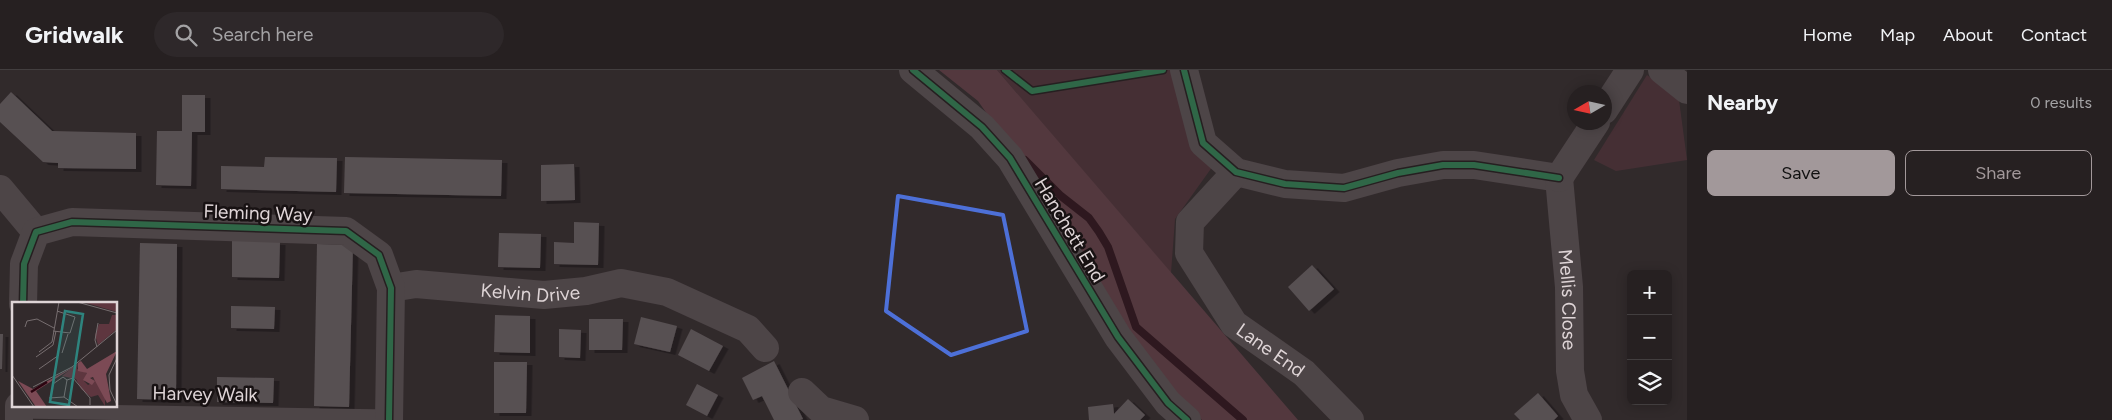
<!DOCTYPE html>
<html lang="en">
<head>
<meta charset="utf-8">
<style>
  :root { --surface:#262021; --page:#2e282a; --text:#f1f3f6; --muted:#a4a3a5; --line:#423e3f; --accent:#a2989a }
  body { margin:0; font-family:Figtree,sans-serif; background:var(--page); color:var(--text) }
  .controls { position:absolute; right:15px; bottom:15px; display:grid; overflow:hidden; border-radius:8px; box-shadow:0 2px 12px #0003 }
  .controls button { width:45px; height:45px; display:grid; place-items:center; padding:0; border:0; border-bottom:1px solid var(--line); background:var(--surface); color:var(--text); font:25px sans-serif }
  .compass { position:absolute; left:1567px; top:15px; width:45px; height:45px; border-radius:50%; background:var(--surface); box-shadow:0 2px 12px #0003; rotate:261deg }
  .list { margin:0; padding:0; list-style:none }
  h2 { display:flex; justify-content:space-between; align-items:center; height:65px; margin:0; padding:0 20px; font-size:21px }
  h2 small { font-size:16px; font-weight:400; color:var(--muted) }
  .actions { display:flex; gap:10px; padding:15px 20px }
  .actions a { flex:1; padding:11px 0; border:1px solid var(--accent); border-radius:8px; text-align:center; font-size:18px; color:var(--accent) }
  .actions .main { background:var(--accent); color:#111 }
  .icon { flex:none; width:28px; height:28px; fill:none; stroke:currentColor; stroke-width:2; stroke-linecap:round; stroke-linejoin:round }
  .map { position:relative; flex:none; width:1687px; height:350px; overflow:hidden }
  header { display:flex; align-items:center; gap:30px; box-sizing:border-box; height:70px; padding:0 25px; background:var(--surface); border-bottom:1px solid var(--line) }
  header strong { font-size:24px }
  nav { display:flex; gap:28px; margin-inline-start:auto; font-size:18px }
  .search { width:350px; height:45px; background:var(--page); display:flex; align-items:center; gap:12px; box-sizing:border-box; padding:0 18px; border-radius:28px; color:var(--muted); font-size:19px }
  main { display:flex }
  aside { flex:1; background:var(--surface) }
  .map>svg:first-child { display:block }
  .green { fill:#5e363f }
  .forest { fill:#7c4a55 }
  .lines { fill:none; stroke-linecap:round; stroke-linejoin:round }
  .stream { stroke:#2c0410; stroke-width:8 }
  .building { fill:#867f81; filter:url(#shadow) }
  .lane { stroke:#6f6668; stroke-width:15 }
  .street { stroke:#6f6668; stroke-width:28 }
  .cycleway-casing { stroke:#181213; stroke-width:9 }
  .cycleway { stroke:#2db169; stroke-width:6 }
  .marked { fill:none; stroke:#4d70d8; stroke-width:4; stroke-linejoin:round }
  .labels { text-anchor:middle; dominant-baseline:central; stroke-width:5; stroke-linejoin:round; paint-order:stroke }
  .street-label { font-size:19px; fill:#ded4d6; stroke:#181213 }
  .inset-river { fill:none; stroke:#2c0410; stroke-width:2.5 }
  .inset-road { fill:none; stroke:#776e70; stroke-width:1 }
  .view { fill:#2e847e; fill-opacity:0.15; stroke:#2e847e; stroke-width:2.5 }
  .inset-edge { fill:none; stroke:#ded4d6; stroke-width:2.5 }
</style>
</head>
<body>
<header>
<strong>Gridwalk</strong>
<div class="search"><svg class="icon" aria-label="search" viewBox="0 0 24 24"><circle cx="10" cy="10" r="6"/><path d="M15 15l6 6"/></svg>Search here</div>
<nav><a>Home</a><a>Map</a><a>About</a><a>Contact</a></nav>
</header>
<main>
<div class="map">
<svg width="1687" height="350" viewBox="0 0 1687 350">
  <defs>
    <filter id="shadow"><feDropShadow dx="5.5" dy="3" stdDeviation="0" flood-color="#0009"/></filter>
  </defs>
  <rect width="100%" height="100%" fill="#322a2c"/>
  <g class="green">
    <path d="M997 0H1175L1215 93 1175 149 1171 203Z"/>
    <path d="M1647 5 1679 30 1687 90 1616 101 1594 90Z"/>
  </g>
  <path class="forest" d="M939 0H997L1298 350H1202L1144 288 1017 87 978 31Z"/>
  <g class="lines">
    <path class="stream" d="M1025 90 1061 126 1089 148 1099 162 1108 177 1136 257 1243 350"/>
  </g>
  <g class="building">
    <path d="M11 22 52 61 136 63V99L58 98V93L43 92 0 52V34Z"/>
    <path d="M182 25H205V62H192L191 116 156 115 157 61H182Z"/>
    <path d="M265 87 337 88 336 122 221 119V96L264 97Z"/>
    <path d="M345 87 502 90 501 126 344 123Z"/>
    <path d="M574 94 575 130 541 131V95Z"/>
    <path d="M574 152 599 153 598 195 554 194V172L574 173Z"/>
    <path d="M499 163 541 164 540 198 498 197Z"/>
    <path d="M232 170 280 172 279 208 232 207Z"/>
    <path d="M140 173 177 174 176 330 137 329Z"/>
    <path d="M317 174 353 175 349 337 314 336Z"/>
    <path d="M1312 195 1334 219 1309 241 1288 217Z"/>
    <path d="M231 236 275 237 274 259 231 258Z"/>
    <path d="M495 245 530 246V283L494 282Z"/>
    <path d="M641 247 677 256 670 282 634 274Z"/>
    <path d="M589 249H623L622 280H589Z"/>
    <path d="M559 259 581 260 580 288 559 287Z"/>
    <path d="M691 259 723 276 709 301 678 285Z"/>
    <path d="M0 264H3L2 299H0Z"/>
    <path d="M774 291 803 349 800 350H774L762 326 753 330 742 308Z"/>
    <path d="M494 292H527L526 343H494Z"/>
    <path d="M217 307 274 308 273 333 217 332Z"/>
    <path d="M697 314 718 325 707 346 686 335Z"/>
    <path d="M1538 323 1558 346 1554 350H1520L1514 344Z"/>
    <path d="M1128 329 1145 345 1140 350H1089L1088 337 1113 334 1114 344Z"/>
  </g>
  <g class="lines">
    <path class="lane" d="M19 341 389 347"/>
    <g class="street">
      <path d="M913 0 982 57 1010 88 1118 267 1168 333 1187 350"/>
      <path d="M1184 0 1203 73 1236 102 1285 114 1344 118 1398 103 1443 95H1474L1559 108"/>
      <path d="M1662 0 1687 20"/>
      <path d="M1604 40 1630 0"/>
      <path id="s1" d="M1236 102 1190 152 1189 183 1234 254 1304 303 1350 350"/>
      <path id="s2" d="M1559 108 1569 217 1570 301 1574 325 1588 350"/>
      <path d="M1559 108 1596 52"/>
      <path d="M0 119 36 162"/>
      <path id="s3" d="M391 218 416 214 544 225 586 221 621 213 667 222 748 259 765 278"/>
      <path d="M23 234 24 194 36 162 72 152 346 161 379 185 391 218 389 350"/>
      <path d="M802 322 821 340 855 350"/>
      <path d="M19 350V336"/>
    </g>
    <g class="cycleway-casing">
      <g id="cycleway">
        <path d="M913 0 982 57 1010 88 1118 267 1168 333 1187 350"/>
        <path d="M1005 0 1032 21 1163 0"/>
        <path d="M1184 0 1203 73 1236 102 1285 114 1344 118 1398 103 1443 95H1474L1559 108"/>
        <path d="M23 234 24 194 36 162 72 152 346 161 379 185 391 218 389 350"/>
      </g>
    </g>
    <use href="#cycleway" class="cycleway"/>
  </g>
  <path d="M0 0H1687V350H0ZM898 126 1003 145 1027 261 951 285 886 241Z" fill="#322a2c" fill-opacity=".55" fill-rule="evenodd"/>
  <path class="marked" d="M898 126 1003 145 1027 261 951 285 886 241Z"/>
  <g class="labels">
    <g class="street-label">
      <text transform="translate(258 143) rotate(2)">Fleming Way</text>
      <text transform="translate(1070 160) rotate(59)">Hanchett End</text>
      <text stroke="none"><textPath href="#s3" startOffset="140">Kelvin Drive</textPath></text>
      <text stroke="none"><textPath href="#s2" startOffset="122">Mellis Close</textPath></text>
      <text stroke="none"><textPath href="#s1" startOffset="228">Lane End</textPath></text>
      <text transform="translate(205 324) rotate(1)">Harvey Walk</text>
    </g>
  </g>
  <g transform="translate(12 232)">
    <rect width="105" height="105" fill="#322a2c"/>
    <path d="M71 0H105V10ZM100 13H105V27L86 43 83 33 87 22H97ZM66 61 65 67 75 71 72 79 76 83 83 79 79 75 85 79 93 94V104L86 93 79 95 69 87 64 77 50 74Z" fill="#5e363f"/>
    <path d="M105 49 94 72 99 99 95 101 81 75 78 76 83 79 80 83 71 78 75 71 66 69V61L69 59 75 67ZM65 63 24 89 35 105H24L6 79 21 87Z" fill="#7c4a55"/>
    <path class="inset-river" d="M19 90 35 80"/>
    <path class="inset-road" d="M65 0 105 11M13 25 15 19 25 17 42 26M41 29 58 31 63 15 45 9M49 30 53 11M85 45 83 38 86 21M27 50 40 40 47 0M50 51 56 32M24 55 41 43 44 29M105 56 97 73 98 88 105 103M27 67 47 53M0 73 22 105M41 82 51 75 55 78M21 85 60 65 105 28M52 95 55 78 61 76 78 96V103M52 95 66 105M37 96 52 95"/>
    <path class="view" d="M53 9 71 12 57 103 38 100Z"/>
    <rect width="105" height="105" class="inset-edge"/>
  </g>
</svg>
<div class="controls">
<button>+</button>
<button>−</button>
<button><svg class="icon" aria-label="layers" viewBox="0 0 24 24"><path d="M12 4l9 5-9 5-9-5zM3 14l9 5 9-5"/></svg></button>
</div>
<svg class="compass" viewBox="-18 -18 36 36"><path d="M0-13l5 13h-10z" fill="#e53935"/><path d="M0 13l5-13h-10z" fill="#a4a3a5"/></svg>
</div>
<aside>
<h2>Nearby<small>0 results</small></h2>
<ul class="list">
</ul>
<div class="actions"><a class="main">Save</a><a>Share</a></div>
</aside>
</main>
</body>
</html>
